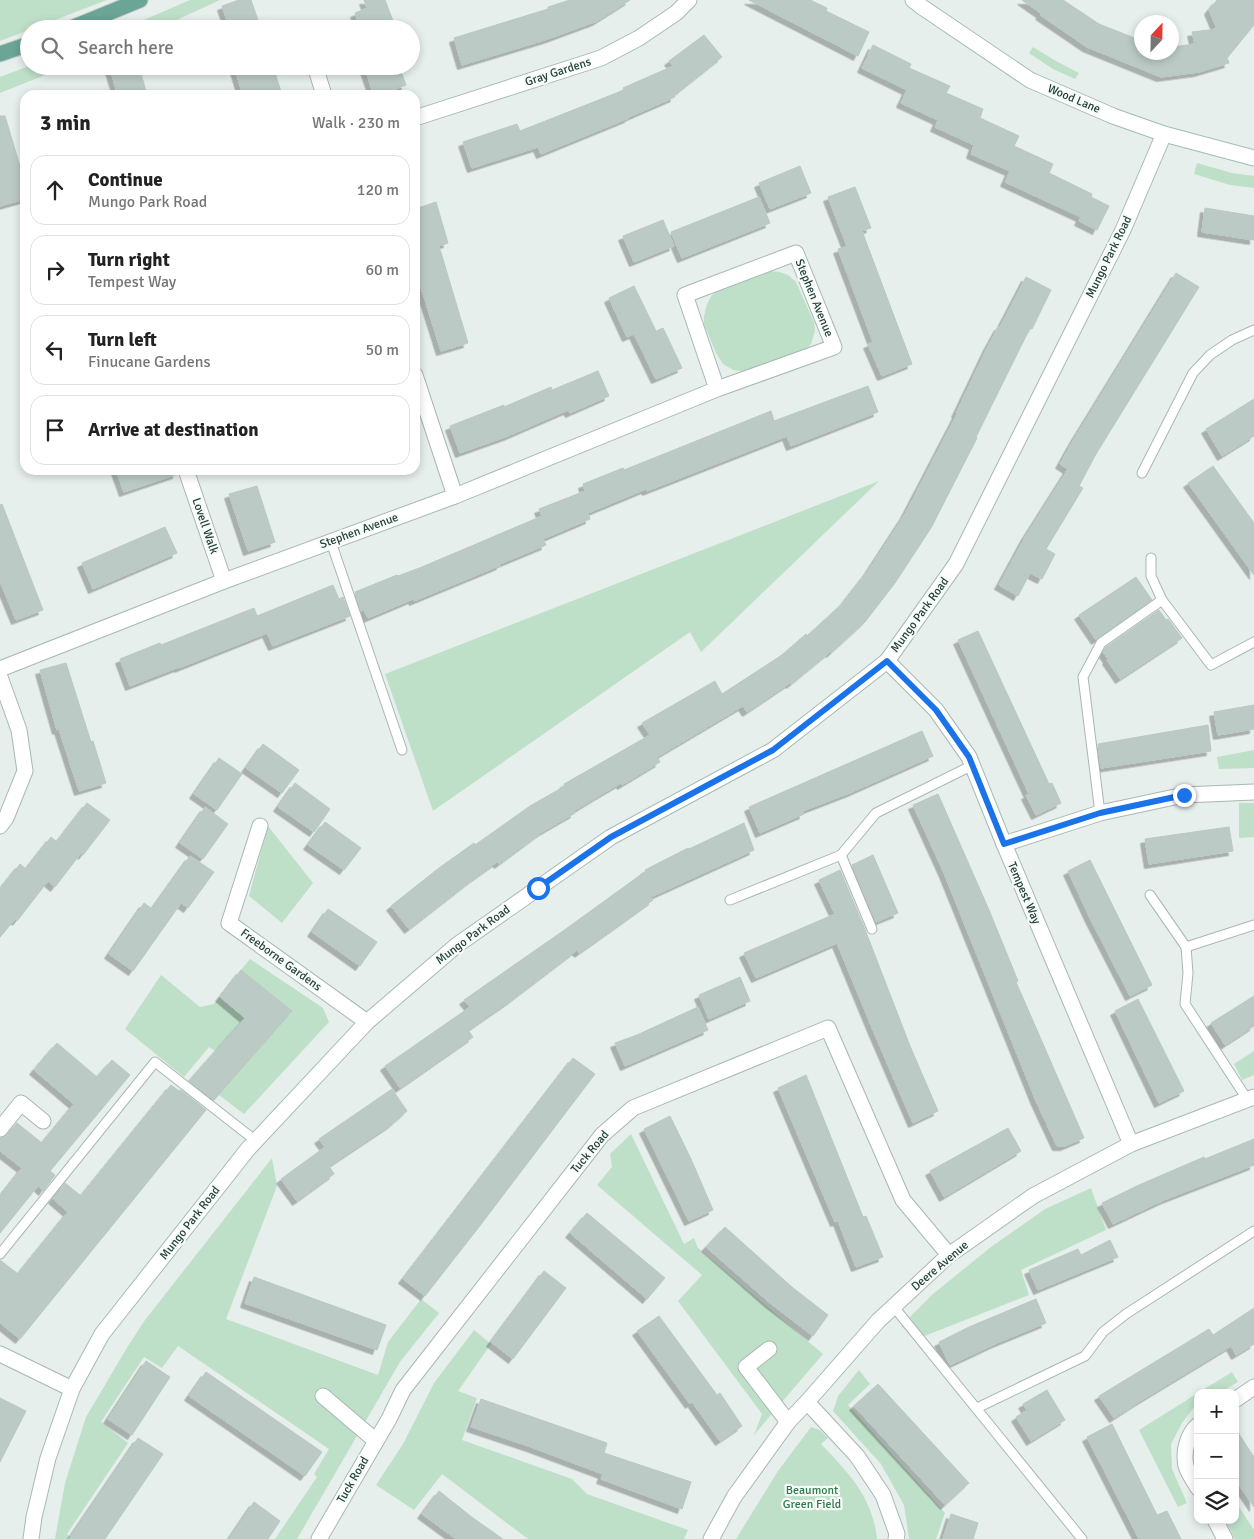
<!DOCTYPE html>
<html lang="en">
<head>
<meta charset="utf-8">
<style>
  :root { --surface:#fff; --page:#f2f2f2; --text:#222; --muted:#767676; --line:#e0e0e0 }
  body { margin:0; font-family:Signika,sans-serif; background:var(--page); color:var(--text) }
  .controls { position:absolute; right:15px; bottom:15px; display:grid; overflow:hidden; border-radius:10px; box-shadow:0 2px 8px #0003 }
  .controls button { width:45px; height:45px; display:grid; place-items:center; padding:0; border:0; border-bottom:1px solid var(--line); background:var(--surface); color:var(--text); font:25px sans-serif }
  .compass { position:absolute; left:1134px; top:15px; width:45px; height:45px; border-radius:50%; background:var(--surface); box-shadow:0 2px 8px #0003; rotate:22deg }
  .stop { position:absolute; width:15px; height:15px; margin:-11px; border:4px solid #1a73e8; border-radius:50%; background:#fff }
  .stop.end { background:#1a73e8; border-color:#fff; box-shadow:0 1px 5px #0008 }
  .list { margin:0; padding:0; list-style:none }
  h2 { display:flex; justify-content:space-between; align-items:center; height:65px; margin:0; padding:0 20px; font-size:21px }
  h2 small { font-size:16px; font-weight:400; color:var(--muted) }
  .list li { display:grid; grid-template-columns:32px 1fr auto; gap:15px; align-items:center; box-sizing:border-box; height:70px; margin:0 10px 10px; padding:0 10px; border:1px solid var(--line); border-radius:15px }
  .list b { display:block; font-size:19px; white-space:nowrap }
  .list p { margin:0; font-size:16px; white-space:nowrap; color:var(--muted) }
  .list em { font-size:16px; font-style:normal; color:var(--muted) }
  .icon { flex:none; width:28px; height:28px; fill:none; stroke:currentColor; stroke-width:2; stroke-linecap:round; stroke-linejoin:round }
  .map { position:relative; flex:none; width:1254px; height:1539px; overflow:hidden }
  .search { position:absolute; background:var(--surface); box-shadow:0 2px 8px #0003; left:20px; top:20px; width:400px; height:55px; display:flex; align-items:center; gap:12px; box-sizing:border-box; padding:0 18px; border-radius:28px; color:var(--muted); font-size:19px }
  .panel { position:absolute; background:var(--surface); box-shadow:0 2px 8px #0003; left:20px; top:90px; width:400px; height:385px; border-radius:15px }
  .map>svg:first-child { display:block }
  .green { fill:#bfe0c8 }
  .building { fill:#bbcac4; stroke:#b8c9c2; filter:url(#shadow) }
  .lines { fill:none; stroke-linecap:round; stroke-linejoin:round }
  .lane-casing { stroke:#a8b8b2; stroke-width:11 }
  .street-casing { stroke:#a8b8b2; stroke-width:17 }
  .secondary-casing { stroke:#a4bbb3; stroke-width:17 }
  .primary-casing { stroke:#c2cac8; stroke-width:17 }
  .lane { stroke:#fff; stroke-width:9 }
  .street { stroke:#fff; stroke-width:15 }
  .secondary { stroke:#fff; stroke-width:15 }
  .primary { stroke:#6aa596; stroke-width:15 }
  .route { stroke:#1a73e8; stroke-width:6 }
  .labels { text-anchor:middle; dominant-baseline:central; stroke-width:4.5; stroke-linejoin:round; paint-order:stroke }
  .street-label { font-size:12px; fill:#24423a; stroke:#f7fbf9 }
  .park-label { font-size:12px; fill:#2d7a4b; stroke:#f7fbf9 }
</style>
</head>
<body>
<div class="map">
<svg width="1254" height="1539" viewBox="0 0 1254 1539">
  <defs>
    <filter id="shadow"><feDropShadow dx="-4.5" dy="4.5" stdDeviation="0" flood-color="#0004"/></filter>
  </defs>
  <rect width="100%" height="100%" fill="#e6efeb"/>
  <g class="green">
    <path d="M0 0H107L0 41Z"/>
    <path d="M190 0H220L157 29H123Z"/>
    <path d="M1033 47 1056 61 1079 73 1075 79 1053 69 1029 53Z"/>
    <path d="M29 66H68L0 93V77Z"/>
    <path d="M1197 163 1232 173 1254 176V188L1230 185 1194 174Z"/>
    <path d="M770 271 780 272 788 275 796 282 814 322 815 331 811 344 802 353 746 372 733 370 723 364 716 353 704 324V316L707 304 712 295 723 287Z"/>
    <path d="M879 481 701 652 690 632 433 811 385 674Z"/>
    <path d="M1254 750V768L1219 769 1217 757Z"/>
    <path d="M1239 803H1254V837L1239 838Z"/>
    <path d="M268 826 313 883 282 923 249 896Z"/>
    <path d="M250 959 323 1008 329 1022 244 1114 219 1095 292 1011 241 970Z"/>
    <path d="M161 975 200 1007 214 1004 220 997 245 1018 215 1051 209 1047 184 1077 125 1029Z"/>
    <path d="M1254 1051V1075L1242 1080 1234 1064Z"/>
    <path d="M631 1134 684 1244 694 1238 698 1248 823 1354 754 1435 762 1414 678 1301 702 1275 597 1185 612 1167 610 1154Z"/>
    <path d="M272 1158 277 1186 226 1319 378 1375 388 1342 421 1299 439 1313 400 1362 297 1539H275L317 1477 314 1474 329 1449 178 1346 162 1368 144 1357 101 1422 128 1443 67 1534 73 1539H55L65 1483 86 1417 128 1346 145 1320Z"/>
    <path d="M1091 1188 1106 1230 1021 1270 1029 1295 917 1339 901 1326 933 1294 991 1247 1045 1209Z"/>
    <path d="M474 1330 491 1344 458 1391 477 1398 462 1440 572 1479 587 1494 688 1530 684 1539H528L442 1474 414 1510 376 1485 403 1444 434 1383Z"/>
    <path d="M859 1370 870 1384 848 1405 945 1513 936 1539H909L904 1505 881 1464 833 1411 838 1396Z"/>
    <path d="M1232 1372 1238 1382 1219 1393H1198Z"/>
    <path d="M1198 1393V1405L1194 1407 1182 1423 1171 1444 1172 1469 1187 1503 1178 1507 1139 1430Z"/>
    <path d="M811 1427 820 1430 828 1438 821 1444C849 1473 873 1498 877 1539H736L778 1471Z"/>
    <path d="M1235 1501 1254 1530V1539H1235L1225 1520H1235Z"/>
  </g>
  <g class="building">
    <path d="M239 0H251L261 29H230L222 6Z"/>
    <path d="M364 0H385L396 29H361L355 13 367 8Z"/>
    <path d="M570 0H630L597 21 548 39 462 65 454 38 548 9V7Z"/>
    <path d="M749 0H810L827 8 826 11 869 32 858 56Z"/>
    <path d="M1022 0H1063L1099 24 1142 41V52H1172V47L1195 44 1192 32 1217 29 1209 10 1217 0H1254V25L1227 58 1229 63 1199 72 1161 77 1087 47 1040 15 1042 14Z"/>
    <path d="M704 35 722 57 674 95 675 97 629 117V118L541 154 538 147 472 168 463 142 517 124 520 131 624 90 623 88 673 66 669 61Z"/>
    <path d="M873 45 911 64 909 68 950 86 946 93 983 109 980 118 1019 136 1014 146 1053 164 1049 173 1092 194 1091 197 1109 206 1097 230 1079 221 1081 217 1005 182 1010 171 971 154 974 145 935 127 938 120 901 103 907 90 862 68Z"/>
    <path d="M109 66H139L147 95H118Z"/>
    <path d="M234 66H273L282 95H243Z"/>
    <path d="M364 66H399L406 85 378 95H374Z"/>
    <path d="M0 116H5L25 183V199L0 206Z"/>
    <path d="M800 166 811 193 770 209 759 183Z"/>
    <path d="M855 187 871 228 862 231 912 364 882 376 868 344 873 342 838 249 847 246 828 197Z"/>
    <path d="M759 197 770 223 682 258 671 232Z"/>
    <path d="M436 202 448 243 439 246 468 343 441 351 415 268V209Z"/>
    <path d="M1205 208 1254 216V240L1202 232Z"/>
    <path d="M663 220 674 246 634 262 623 236Z"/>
    <path d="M1176 273 1199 287 1096 454 1079 486 1083 488 1046 549 1055 554 1042 579 1030 573 1018 596 999 585 1025 537 1068 469 1060 464 1074 439Z"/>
    <path d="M1026 277 1051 290 1032 329 1030 328 976 437 977 438 931 528 895 583 865 622 831 653 830 652 791 684 790 683 747 712 743 706 657 757 660 762 622 785 621 783 597 797 574 811 575 813 542 832 499 864 497 862 473 879 409 929 391 906 439 868 474 843 475 845 530 806 565 786 564 784 650 735 642 723 715 681 722 694 782 655 806 634 807 636 843 603 868 571 905 514 957 414 956 413 988 346 999 326 1000 327Z"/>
    <path d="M634 286 656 331 663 328 682 368 656 379 634 334 627 337 609 298Z"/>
    <path d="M598 371 609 396 570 413 568 410 508 436 460 453 450 426 504 405V407L551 387 552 390Z"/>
    <path d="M868 386 878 412 791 446 787 436 647 491 646 489 588 513 590 519 543 539 546 545 500 564 501 565 414 601 413 599 368 618 364 610 361 611 355 592 397 575 398 576 422 567 542 516 539 509 585 491 583 484 623 468 624 470 771 411 774 421Z"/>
    <path d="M1254 399V436L1222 456 1206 429Z"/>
    <path d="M1213 466 1254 523V575L1188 483Z"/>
    <path d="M116 470H177V474L124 492Z"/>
    <path d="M257 486 275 542 248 551 229 494Z"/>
    <path d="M2 504 43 610 16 620 0 581V505Z"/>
    <path d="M165 527 177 553 93 589 82 563Z"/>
    <path d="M1136 577 1152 600 1096 640 1079 615Z"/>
    <path d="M333 585 339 599 343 597 350 616 273 646 267 633 179 668V667L130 686 120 659 160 643 161 645 254 608 257 616Z"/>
    <path d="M1159 610 1166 620 1168 619 1182 638 1120 679 1107 660 1108 659 1103 652 1106 647Z"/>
    <path d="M978 631 1049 784 1052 783 1061 803 1036 815 1026 795 1029 794 958 640Z"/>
    <path d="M66 663 91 742 93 741 106 783 79 791 59 729 57 730 40 670Z"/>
    <path d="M1254 705V729L1218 735 1214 712Z"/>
    <path d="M1208 725 1211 751 1101 768 1098 744Z"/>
    <path d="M922 731 933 756 852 792 803 811 804 814 760 833 749 807Z"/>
    <path d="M263 744 299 770 282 793 246 768Z"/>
    <path d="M219 758 242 774 217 810 194 794Z"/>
    <path d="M295 783 330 809 314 832 278 807Z"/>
    <path d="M938 794 989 910 1018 981 1016 982 1084 1138 1065 1146H1057L1036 1101 944 873 913 805Z"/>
    <path d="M87 803 110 820 83 855 81 853 55 887 48 881 17 921 15 919 0 937V889L20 864 26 869 51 837 57 842Z"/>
    <path d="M205 807 228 824 203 859 180 843Z"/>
    <path d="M325 822 361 848 344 870 308 845Z"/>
    <path d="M744 823 754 850 651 897 653 900 617 926 579 953 577 950 510 1001 468 1030 473 1037 400 1088 385 1066 470 1007 464 1000 563 931 646 871 645 870 688 848 689 849Z"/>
    <path d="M1229 827 1233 851 1149 864 1145 839Z"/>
    <path d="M873 855 898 913 876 922 852 865Z"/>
    <path d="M190 856 214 872 188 908 181 903 133 971 109 954 144 903 152 909Z"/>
    <path d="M1090 860 1152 985 1130 996 1091 920 1068 871Z"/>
    <path d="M840 870 864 927 910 1046 938 1111 913 1123 873 1030 837 943 756 978 744 953 835 914 819 880Z"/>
    <path d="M328 909 377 942 360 966 312 932Z"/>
    <path d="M241 970 292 1011 214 1100 189 1081 245 1018 220 997Z"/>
    <path d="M740 977 750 1001 709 1019 699 995Z"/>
    <path d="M1254 996V1026L1225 1045 1211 1023Z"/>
    <path d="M1138 999 1184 1091 1159 1103 1115 1011Z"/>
    <path d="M698 1007 708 1030 625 1066 615 1043 637 1035Z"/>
    <path d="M57 1043 97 1077 112 1060 130 1075 50 1171 55 1175 43 1191 38 1186 0 1233V1196L22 1168 0 1151V1138L7 1135 17 1123 42 1143 74 1104 34 1070Z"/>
    <path d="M573 1058 595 1074 482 1223 425 1296 403 1279Z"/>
    <path d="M806 1075 863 1217 866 1216 883 1257 856 1267 838 1221 835 1222 778 1088Z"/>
    <path d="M171 1085 179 1091 181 1090 206 1110 20 1339 0 1323V1260L18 1274 68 1212 53 1199 65 1183 81 1196Z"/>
    <path d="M392 1089 407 1111 392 1124 329 1166 334 1174 297 1201 281 1179 325 1147 319 1139Z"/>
    <path d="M670 1116 691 1159 713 1210 689 1221 644 1129Z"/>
    <path d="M1008 1128 1021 1151 944 1197 930 1171Z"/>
    <path d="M1254 1139V1165L1164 1200 1113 1224 1102 1203 1139 1185 1204 1157 1205 1159Z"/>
    <path d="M587 1213 665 1278 647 1299 570 1233Z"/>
    <path d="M725 1227 793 1288 828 1315 813 1336 770 1303 706 1247Z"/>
    <path d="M1110 1240 1118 1257 1038 1290 1029 1270 1078 1249 1081 1255Z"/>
    <path d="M544 1271 566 1288 513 1359 491 1342Z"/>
    <path d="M254 1277 386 1325 377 1350 245 1303Z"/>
    <path d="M1036 1299 1046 1323 997 1343 950 1365 939 1342 969 1327Z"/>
    <path d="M1254 1308V1344L1236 1355 1231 1346 1137 1403 1114 1418 1099 1396 1209 1329 1213 1335Z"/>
    <path d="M659 1316 717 1395 720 1393 742 1426 720 1441 692 1402 690 1404 637 1331Z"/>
    <path d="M146 1361 170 1377 132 1435 108 1419Z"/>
    <path d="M206 1372 322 1452 305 1476 189 1396Z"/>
    <path d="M878 1384 969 1483 945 1505 854 1406Z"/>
    <path d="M1047 1390 1065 1420 1031 1441 1016 1417 1027 1410 1023 1404Z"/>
    <path d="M0 1398 26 1411 0 1462Z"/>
    <path d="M481 1399 607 1443 604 1453 691 1482 682 1509 601 1479 603 1474 531 1447 471 1427Z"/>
    <path d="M1112 1424 1157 1515 1167 1511 1181 1539H1139L1087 1437Z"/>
    <path d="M1235 1428 1254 1457V1507L1235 1479Z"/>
    <path d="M138 1438 163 1454 105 1539H69Z"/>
    <path d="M439 1491 473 1518 503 1539H456L422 1514Z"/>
    <path d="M254 1502 280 1521 268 1539H229Z"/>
    <path d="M951 1514 978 1523 973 1539H943Z"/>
  </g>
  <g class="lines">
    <g class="lane-casing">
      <g id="lane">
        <path d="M1142 473 1193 373 1210 355 1232 340 1254 330"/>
        <path d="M331 542 402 750"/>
        <path d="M1151 558V576L1162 600"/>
        <path d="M1100 813 1083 677 1101 643 1162 600 1211 665 1254 642"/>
        <path d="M841 855 872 929"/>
        <path d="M1150 895 1186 947 1188 973 1185 1004 1247 1099"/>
        <path d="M730 900 841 855 876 813 973 765"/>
        <path d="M1186 947 1254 925"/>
        <path d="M0 1254 155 1062 256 1141"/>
        <path d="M894 1307 1082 1539"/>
        <path d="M977 1408 1085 1356 1103 1332 1126 1314 1254 1231"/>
      </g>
    </g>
    <g class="street-casing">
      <g id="street">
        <path d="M315 66 324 95"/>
        <path d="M415 118 601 58 639 38 676 13 689 0"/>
        <path d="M415 375 455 496"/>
        <path d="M186 470 224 581"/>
        <path d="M887 661 936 710 969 757 1004 844 1131 1144"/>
        <path d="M0 669 224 581 455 496 717 389 834 347 796 253 685 295 717 389"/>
        <path d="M0 677 19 730 25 771 6 818 0 826"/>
        <path d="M260 826 229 923 367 1022"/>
        <path d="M1004 844 1100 813 1184 795 1254 792"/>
        <path d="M0 1129 21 1103 43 1121"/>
        <path d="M769 1349 746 1367 788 1422"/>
        <path d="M0 1354 72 1389"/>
        <path d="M323 1396 376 1441"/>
        <path d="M1235 1400 1254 1387"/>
        <path d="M807 1402 857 1456 883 1495 897 1534 896 1539"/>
        <path d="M1198 1425C1187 1434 1183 1453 1186 1466 1188 1473 1194 1481 1198 1488"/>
        <path d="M1215 1520 1225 1539"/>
        <path d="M319 1539 389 1419 403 1390 602 1135 633 1108 828 1028 903 1200 949 1255"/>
        <path d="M711 1539 734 1497 788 1422 807 1402 878 1321 949 1255 1033 1196 1131 1144 1254 1097"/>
      </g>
    </g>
    <g class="secondary-casing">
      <g id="secondary">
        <path d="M913 0 922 7 1030 80 1113 116 1164 134 1254 158"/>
        <path d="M31 1539 34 1517 48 1458 72 1389 102 1334 248 1149 367 1022 457 945 611 837 773 750 887 661 956 564 1123 230 1164 134"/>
      </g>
    </g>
    <g class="primary-casing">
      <g id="primary">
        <path d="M69 29 140 0"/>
        <path d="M0 54 29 44"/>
      </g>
    </g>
    <use href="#lane" class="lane"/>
    <use href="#street" class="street"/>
    <use href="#secondary" class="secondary"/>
    <use href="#primary" class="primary"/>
  </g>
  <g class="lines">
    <path class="route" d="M538 888 611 837 773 750 887 661 936 710 969 757 1004 844 1100 813 1184 795"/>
  </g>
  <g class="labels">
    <g class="street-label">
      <text transform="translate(558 72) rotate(-18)">Gray Gardens</text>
      <text transform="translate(1074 99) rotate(23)">Wood Lane</text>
      <text transform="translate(1109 257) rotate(-64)">Mungo Park Road</text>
      <text transform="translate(814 298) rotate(68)">Stephen Avenue</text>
      <text transform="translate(205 526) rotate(71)">Lovell Walk</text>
      <text transform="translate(359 531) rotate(-20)">Stephen Avenue</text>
      <text transform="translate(920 615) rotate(-54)">Mungo Park Road</text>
      <text transform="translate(1024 893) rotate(67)">Tempest Way</text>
      <text transform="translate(473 935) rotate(-37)">Mungo Park Road</text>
      <text transform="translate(281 960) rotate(36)">Freeborne Gardens</text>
      <text transform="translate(590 1152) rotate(-50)">Tuck Road</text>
      <text transform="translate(190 1223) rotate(-52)">Mungo Park Road</text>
      <text transform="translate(940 1266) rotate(-40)">Deere Avenue</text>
      <text transform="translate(353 1480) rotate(-60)">Tuck Road</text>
    </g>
    <g class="park-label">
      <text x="812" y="1490">Beaumont<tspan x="812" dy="14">Green Field</tspan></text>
    </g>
  </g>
</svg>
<div class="controls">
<button>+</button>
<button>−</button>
<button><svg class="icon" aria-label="layers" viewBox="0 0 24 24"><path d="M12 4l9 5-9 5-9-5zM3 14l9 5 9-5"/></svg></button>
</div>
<svg class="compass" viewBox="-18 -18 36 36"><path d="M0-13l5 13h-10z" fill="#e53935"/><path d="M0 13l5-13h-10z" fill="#767676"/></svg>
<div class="stop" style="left:538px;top:888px"></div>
<div class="stop end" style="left:1184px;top:795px"></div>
<div class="search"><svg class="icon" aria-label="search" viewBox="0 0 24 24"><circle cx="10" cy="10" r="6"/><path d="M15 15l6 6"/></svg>Search here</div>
<section class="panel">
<h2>3 min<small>Walk · 230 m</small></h2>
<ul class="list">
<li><svg class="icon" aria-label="ahead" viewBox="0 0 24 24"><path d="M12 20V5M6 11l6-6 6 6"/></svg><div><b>Continue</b><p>Mungo Park Road</p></div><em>120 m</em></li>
<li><svg class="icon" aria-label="right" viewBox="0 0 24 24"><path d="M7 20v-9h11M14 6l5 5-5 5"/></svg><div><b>Turn right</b><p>Tempest Way</p></div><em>60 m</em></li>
<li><svg class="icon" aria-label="left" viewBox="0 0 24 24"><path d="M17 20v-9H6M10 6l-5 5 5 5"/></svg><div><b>Turn left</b><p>Finucane Gardens</p></div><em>50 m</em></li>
<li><svg class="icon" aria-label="arrive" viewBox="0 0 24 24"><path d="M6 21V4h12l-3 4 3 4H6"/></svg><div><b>Arrive at destination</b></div></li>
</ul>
</section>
</div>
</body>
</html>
